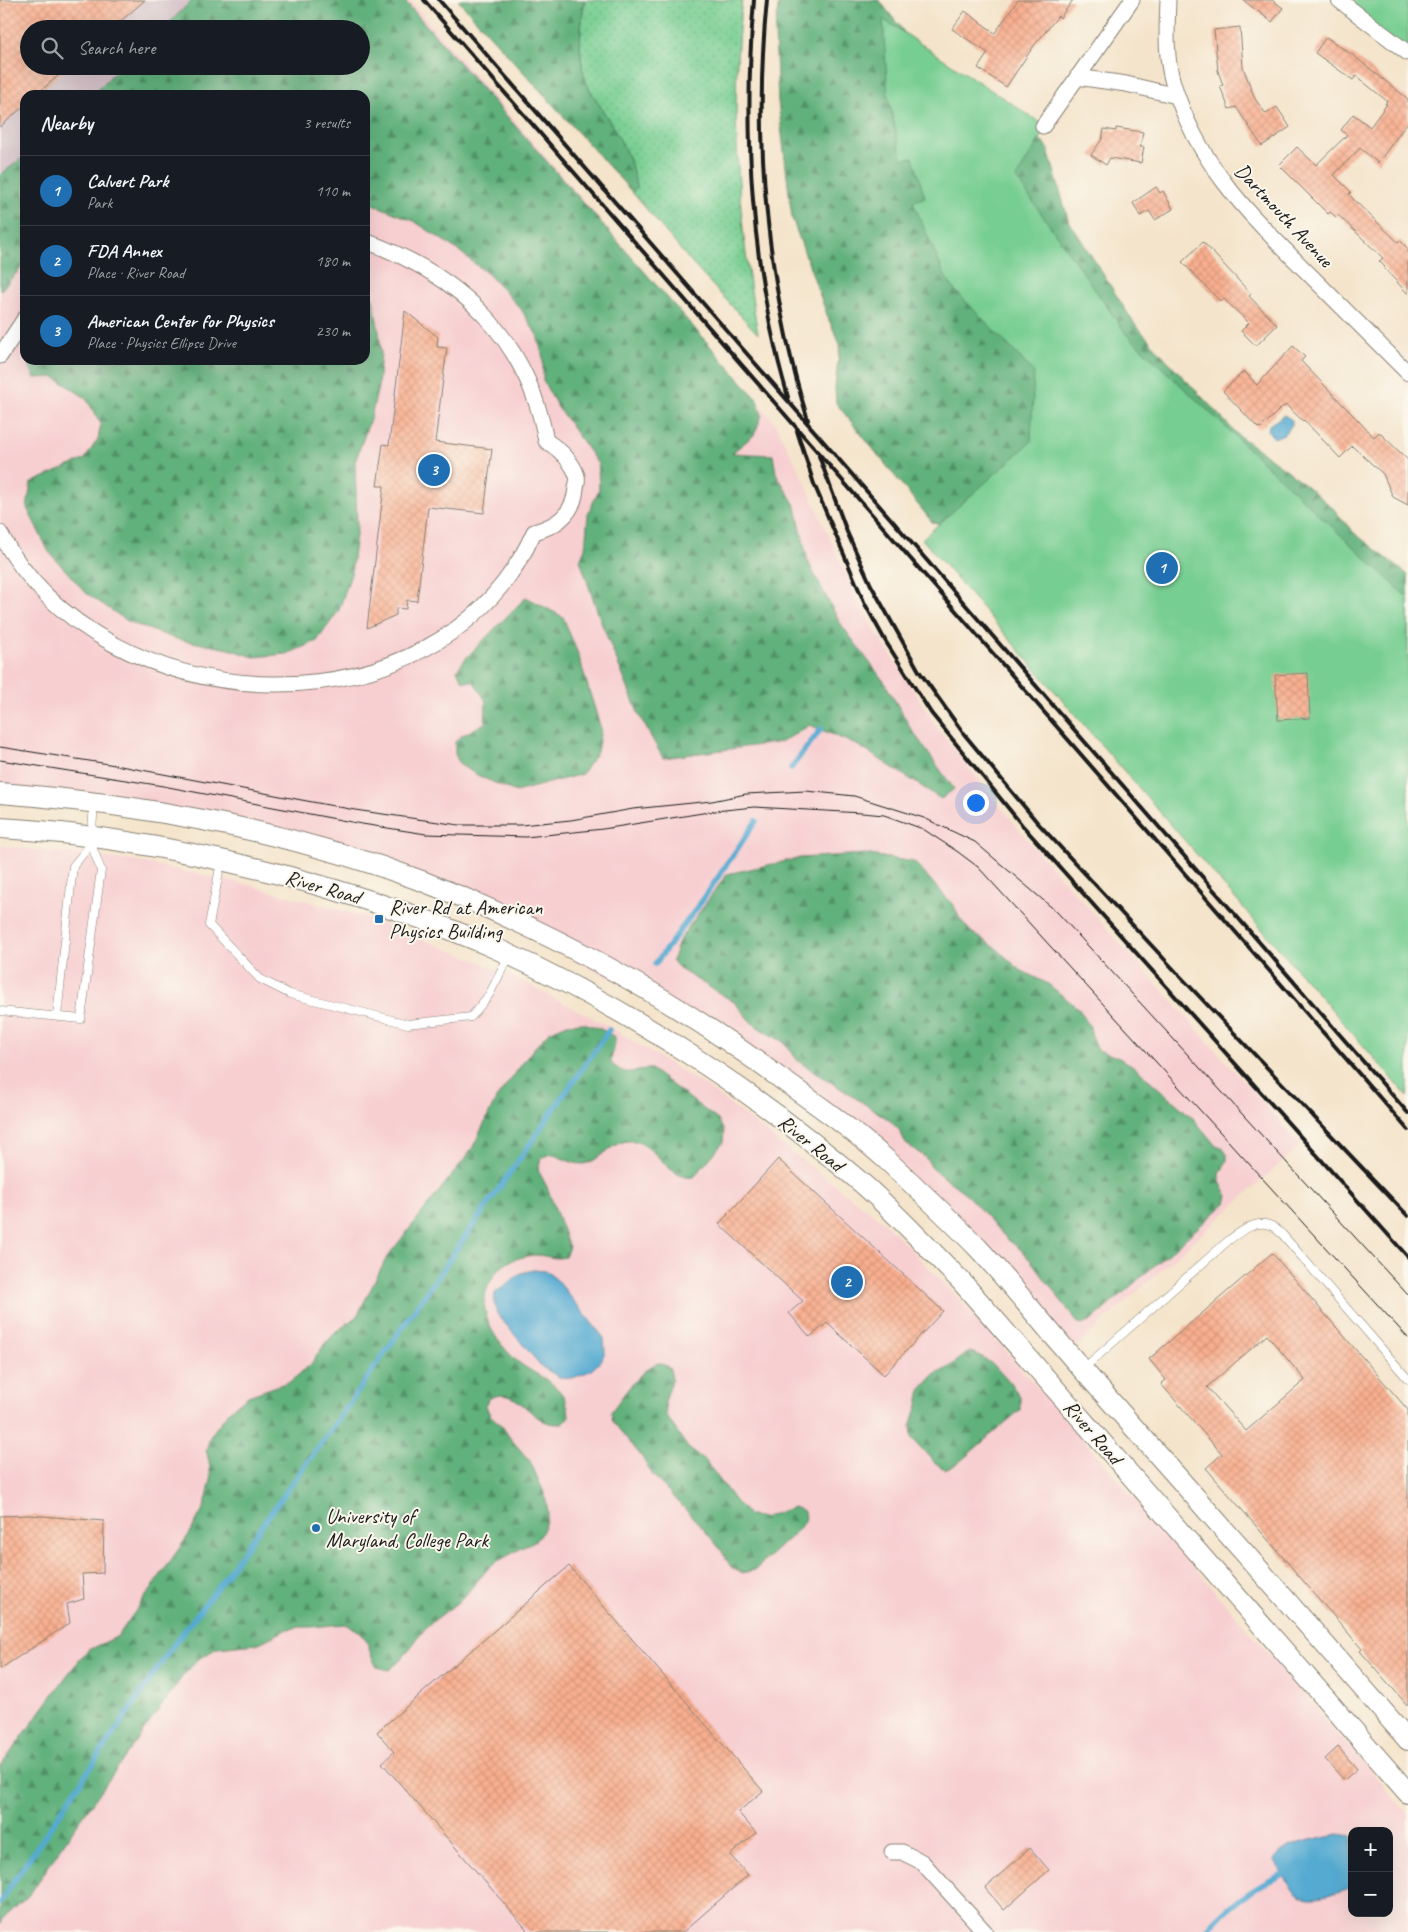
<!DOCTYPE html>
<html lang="en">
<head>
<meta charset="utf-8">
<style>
  :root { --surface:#171b24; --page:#242831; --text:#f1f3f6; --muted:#9ea1a6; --line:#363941; --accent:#1f6fb2 }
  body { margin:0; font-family:Caveat,sans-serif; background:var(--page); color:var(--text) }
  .controls { position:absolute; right:15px; bottom:15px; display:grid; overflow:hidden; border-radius:10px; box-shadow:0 5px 20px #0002 }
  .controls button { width:45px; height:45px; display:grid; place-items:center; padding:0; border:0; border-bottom:1px solid var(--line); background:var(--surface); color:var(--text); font:25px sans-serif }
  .you { position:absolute; left:975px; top:802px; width:18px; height:18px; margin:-12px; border:4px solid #fff; border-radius:50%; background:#1a73e8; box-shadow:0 0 0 8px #1a73e833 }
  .badge { display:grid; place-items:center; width:32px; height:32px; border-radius:50%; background:var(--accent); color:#fff; font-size:16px; font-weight:700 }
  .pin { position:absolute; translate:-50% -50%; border:2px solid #fff; box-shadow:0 1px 5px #0006 }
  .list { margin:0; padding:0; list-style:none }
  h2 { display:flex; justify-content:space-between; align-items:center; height:65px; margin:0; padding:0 20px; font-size:21px }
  h2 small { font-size:16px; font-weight:400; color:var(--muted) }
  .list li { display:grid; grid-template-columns:32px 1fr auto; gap:15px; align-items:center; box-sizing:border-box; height:70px; padding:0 20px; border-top:1px solid var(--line) }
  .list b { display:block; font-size:19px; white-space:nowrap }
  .list p { margin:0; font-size:16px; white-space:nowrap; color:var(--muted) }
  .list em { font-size:16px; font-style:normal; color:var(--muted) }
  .icon { flex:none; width:28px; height:28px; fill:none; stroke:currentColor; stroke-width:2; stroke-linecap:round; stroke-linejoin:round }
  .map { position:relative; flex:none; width:1408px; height:1932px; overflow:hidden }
  .search { position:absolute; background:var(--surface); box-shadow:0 5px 20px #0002; left:20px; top:20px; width:350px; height:55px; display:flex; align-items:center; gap:12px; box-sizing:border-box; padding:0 18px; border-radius:28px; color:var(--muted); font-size:19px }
  .panel { position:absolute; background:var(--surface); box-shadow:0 5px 20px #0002; left:20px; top:90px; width:350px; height:275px; border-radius:15px }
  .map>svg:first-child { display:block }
  .built { fill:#f7cfd1; fill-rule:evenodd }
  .industrial { fill:#d2bdc6 }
  .grass { fill:url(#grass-dots); stroke:#4a7557 }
  .forest { fill:url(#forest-firs); stroke:#3e664c }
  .park { fill:#77ce92; stroke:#4a7557 }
  .water { fill:#55aad1; stroke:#386376 }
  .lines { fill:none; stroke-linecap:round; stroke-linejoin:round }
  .stream { stroke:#55aad1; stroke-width:5.5 }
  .building { fill:url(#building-cross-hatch); fill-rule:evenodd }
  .lane-casing { stroke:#888074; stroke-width:9 }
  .street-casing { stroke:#888074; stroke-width:17 }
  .secondary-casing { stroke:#888074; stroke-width:22 }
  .lane { stroke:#fff; stroke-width:8 }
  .street { stroke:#fff; stroke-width:15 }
  .secondary { stroke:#fff; stroke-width:20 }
  .tram { stroke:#1c1c1c; stroke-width:1 }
  .rail { stroke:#1c1c1c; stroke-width:4 }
  .poi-dot { fill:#1f6fb2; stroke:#fbf7ec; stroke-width:2 }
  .labels { text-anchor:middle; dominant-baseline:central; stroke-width:4; stroke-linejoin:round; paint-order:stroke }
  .street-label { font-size:21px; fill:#1c1c1c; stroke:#fbf7ec }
  .poi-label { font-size:21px; fill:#1c1c1c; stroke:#fbf7ec; text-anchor:start }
</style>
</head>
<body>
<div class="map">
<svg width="1408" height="1932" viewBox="0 0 1408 1932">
  <defs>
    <pattern id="grass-dots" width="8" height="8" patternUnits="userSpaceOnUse" patternTransform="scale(1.25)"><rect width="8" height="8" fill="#77ce92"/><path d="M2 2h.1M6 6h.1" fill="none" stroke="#66b07d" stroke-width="1.8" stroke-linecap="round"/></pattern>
    <pattern id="forest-firs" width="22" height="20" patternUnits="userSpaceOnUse" patternTransform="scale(1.25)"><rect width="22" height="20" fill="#61b17c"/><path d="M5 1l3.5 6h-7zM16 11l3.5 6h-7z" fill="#4f8f65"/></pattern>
    <pattern id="building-cross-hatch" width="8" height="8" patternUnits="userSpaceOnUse" patternTransform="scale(1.25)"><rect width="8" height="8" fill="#f9af8f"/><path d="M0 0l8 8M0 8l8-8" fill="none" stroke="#d5967b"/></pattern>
  </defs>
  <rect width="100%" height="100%" fill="#fbf7ec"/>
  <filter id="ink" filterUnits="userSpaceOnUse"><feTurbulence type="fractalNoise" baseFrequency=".02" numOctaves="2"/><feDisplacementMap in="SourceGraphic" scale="10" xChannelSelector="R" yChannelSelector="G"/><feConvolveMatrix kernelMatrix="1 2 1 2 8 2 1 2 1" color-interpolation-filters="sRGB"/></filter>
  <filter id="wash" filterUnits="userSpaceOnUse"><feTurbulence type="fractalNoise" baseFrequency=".0096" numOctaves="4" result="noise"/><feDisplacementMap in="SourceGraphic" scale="20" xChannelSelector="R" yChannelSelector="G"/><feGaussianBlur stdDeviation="1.12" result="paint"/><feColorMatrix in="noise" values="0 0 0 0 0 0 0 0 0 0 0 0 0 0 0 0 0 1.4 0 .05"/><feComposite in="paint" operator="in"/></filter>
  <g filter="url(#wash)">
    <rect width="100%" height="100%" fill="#f4e4cb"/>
    <g class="built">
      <path d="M208 0H410L774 421 802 476 862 610 940 732 1030 843 1301 1145 1074 1348 785 1070 383 859 0 788V185L25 163V360H365V95L361 66V29Z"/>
      <path d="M0 846 135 861 241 883 361 916 476 960 531 986 615 1030 704 1085 887 1225 981 1322 1408 1814V1932H0ZM1352 1831H1389V1913H1352Z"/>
    </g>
    <path class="industrial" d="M0 0H208L175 29H29V66H133L101 95H25V163L0 185Z"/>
    <path class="grass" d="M585 0H742C729 110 739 225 758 334L696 268 632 192 636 188C633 159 615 132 601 107 596 100 590 92 587 84 577 58 580 27 585 0Z"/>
    <g class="forest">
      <path d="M192 0H404L757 399 762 415 754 435 732 453 773 455 776 473 796 507 808 562 840 623 885 683 911 729 954 789 941 799 859 746 810 725 782 742 663 758 639 715 601 622 580 560 585 548 588 514 599 489 598 464 557 406 543 381V358L537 335 521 309 488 274 459 251 414 221 365 201V95H92L121 66H361V29H163Z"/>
      <path d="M458 0H585C580 27 577 58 587 84 591 93 598 102 603 111 618 135 633 159 636 188L632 192Z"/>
      <path d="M779 0H879L932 68 1023 128 1047 146 1068 219 1134 323 1166 359 1238 435 1287 470 1332 507 1353 532 1408 575V637L932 522 836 403 835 387 840 344 829 320 792 218 778 101 775 32Z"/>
      <path d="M25 156V264L0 291V175Z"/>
      <path d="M365 286 373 299 379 332 381 353 378 387 371 417 355 462 357 527 351 574 339 610 317 641 287 654 254 657 229 649 176 639 129 622 86 593 49 552 27 508 31 483 85 459 98 439 101 424 86 398 54 377 35 378 29 366 30 360H365Z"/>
      <path d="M526 597 563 617 578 654 601 729 597 752 582 774 516 792 481 777 460 765 455 754V742L461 736 485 723 486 701 474 682 463 681 457 670 466 658Z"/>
      <path d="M864 854 914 862 954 906 960 919 971 932 996 948 1020 970 1048 984 1079 1009 1090 1027 1093 1041 1098 1050 1117 1057 1132 1065 1193 1118 1216 1146 1224 1149 1227 1153V1160L1220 1174V1182L1228 1196 1226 1203 1091 1321 1082 1325 1077 1322 1032 1262 1019 1248 1008 1240 965 1193 934 1170 925 1157 906 1144 900 1131 888 1119 798 1061 784 1042 765 1032 751 1022 734 1002 681 970 672 961 680 939 727 874 800 858Z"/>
      <path d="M584 1023 599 1028 615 1037C616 1047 611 1054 611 1063 630 1080 631 1068 651 1069L718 1120 724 1131 723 1143 694 1177C670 1181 659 1149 637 1142 617 1136 604 1157 588 1163 576 1167 562 1157 551 1154L541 1158 538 1170 547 1187 569 1247 565 1257C554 1260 546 1255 535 1255 529 1255 519 1258 513 1260 502 1264 494 1274 489 1284 475 1312 496 1342 517 1361 539 1379 568 1383 569 1417L562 1424C557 1424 551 1424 546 1422 524 1412 514 1385 488 1399L486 1406 490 1415 502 1426 510 1438 530 1461 545 1495 548 1513 543 1531 536 1540 491 1565 462 1599 427 1626 401 1660 389 1670 377 1667C365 1648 372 1633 344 1624L312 1627H299L288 1629 257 1644 217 1648 197 1660 182 1677 66 1840 30 1894 5 1917 0 1925V1767L68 1674 87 1651 118 1636 190 1533 205 1505 211 1480 209 1461 206 1450 211 1435 229 1411 248 1396 291 1381 311 1364 324 1345 336 1332 357 1316 387 1257 471 1151 496 1099 534 1048 549 1032 567 1024Z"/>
      <path d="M970 1351C992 1359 1006 1378 1020 1396V1410L957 1464 945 1470 933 1461 912 1438 911 1426 918 1405 921 1389 934 1375 948 1368Z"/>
      <path d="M658 1363 665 1365 670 1369 672 1379 665 1402 666 1415 688 1448 705 1460 735 1501 749 1515 763 1518 793 1507 804 1511 805 1521 797 1531 755 1570 743 1573 731 1567 721 1550 700 1525 652 1474 642 1457 613 1422 611 1412C622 1397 640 1369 658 1363Z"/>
    </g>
    <g class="park">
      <path d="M1339 0H1408V53Z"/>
      <path d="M883 19 1047 127 1016 178 1127 335 1408 598V1097L922 539 1031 442 1034 372 953 288 946 278 913 202 925 197 913 157 902 159 888 96Z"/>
    </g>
    <g class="water">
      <path d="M1284 415 1292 420V425L1284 434 1274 438 1268 431 1269 425Z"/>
      <path d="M533 1270 546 1271 557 1280 604 1338 605 1352 601 1361 590 1371 573 1378 559 1377 542 1367 497 1314 494 1302 495 1293 521 1273Z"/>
      <path d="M1337 1834 1352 1836V1887C1306 1904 1298 1906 1275 1860 1281 1843 1322 1838 1337 1834Z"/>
    </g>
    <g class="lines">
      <g class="stream">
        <path d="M791 768 821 729"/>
        <path d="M655 964 702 901 756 821"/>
        <path d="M0 1902 172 1647 214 1592 345 1410 609 1030"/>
        <path d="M1205 1932C1210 1927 1215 1920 1221 1915 1240 1897 1260 1885 1283 1874"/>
      </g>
    </g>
    <g id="blocks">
      <g class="building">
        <path d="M0 0H145L112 29H29V66H69L36 95H25V105L0 127Z"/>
        <path d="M1018 0H1073L1060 18 1058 16 1033 47 1006 87 978 68 988 53 952 29 965 11 995 33Z"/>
        <path d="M1243 0H1272L1283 8 1272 22Z"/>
        <path d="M1240 27 1243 67 1255 99 1266 114 1277 107 1290 127 1262 146 1236 107 1229 109 1220 86 1223 85 1218 71 1214 30Z"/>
        <path d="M1326 37 1354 56 1408 99V122L1378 163 1360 148 1334 175 1351 192 1349 194 1354 200 1398 242 1400 240 1408 249V294L1384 268 1385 267 1379 261 1383 258 1338 215 1336 217 1330 212 1328 214 1279 165 1297 147 1316 165 1347 135 1341 130 1353 114 1370 127 1387 104H1385L1387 101 1356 76 1353 80 1315 53Z"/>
        <path d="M1116 128 1143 132 1140 147H1144L1141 163 1110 158 1106 165 1091 155 1102 139 1104 129 1116 131Z"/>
        <path d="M1156 187 1160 193 1163 191 1173 209 1155 220 1149 211 1140 216 1133 203Z"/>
        <path d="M1203 242 1251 294 1249 296 1277 325 1256 346 1241 331 1249 323 1224 299 1221 302 1182 262Z"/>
        <path d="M405 311 438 337 437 347 447 348 435 442 492 449 484 513 428 507 417 601 407 600 406 609 396 608V615L367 628 384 486H377L383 444 389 445Z"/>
        <path d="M1293 346 1305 357 1301 361 1374 437 1379 432 1408 460V505L1393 497 1383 474 1352 446 1340 458 1304 420 1303 421 1286 405 1284 407 1283 406 1261 428 1259 427 1258 428 1223 391 1244 371 1257 385Z"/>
        <path d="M1308 673 1310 718 1278 720 1275 675Z"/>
        <path d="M778 1159 943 1311 884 1375 827 1323 810 1337 789 1313 803 1301 719 1224Z"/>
        <path d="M1272 1253 1408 1410V1706L1360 1651 1362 1649 1206 1468 1222 1454 1161 1384 1166 1380 1149 1359ZM1267 1335 1305 1380 1246 1431 1207 1387Z"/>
        <path d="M30 1515 104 1521 103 1573 82 1574 84 1599 67 1604 70 1623 0 1669V1516Z"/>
        <path d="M569 1566 763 1791 738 1812 756 1833 730 1855 748 1875 683 1932H529L382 1763 394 1752 377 1732Z"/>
        <path d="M1338 1747 1357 1769 1344 1780 1325 1759Z"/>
        <path d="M1030 1848 1049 1870 1004 1910 985 1888Z"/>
      </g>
    </g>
  </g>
  <g filter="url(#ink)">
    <use href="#blocks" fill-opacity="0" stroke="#888074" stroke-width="1"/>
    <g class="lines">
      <g class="lane-casing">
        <g id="lane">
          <path d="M221 862 209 925 260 979 290 994 408 1024 471 1017 489 995 509 956"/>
          <path d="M0 1011 81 1019 101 870 91 844 94 803"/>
          <path d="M57 1016 73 866 91 844"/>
          <path d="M1084 1368 1229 1240C1240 1232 1255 1220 1269 1225 1274 1226 1278 1231 1282 1234L1408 1379"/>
        </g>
      </g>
      <g class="street-casing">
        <g id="street">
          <path d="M1168 0C1167 27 1165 56 1173 83 1198 166 1250 215 1309 274 1342 307 1375 340 1408 373"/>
          <path d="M1339 0 1408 53"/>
          <path d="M1077 77 1126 84 1177 96"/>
          <path d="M1043 126 1132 0"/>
          <path d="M0 356 25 318"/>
          <path d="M0 533C102 726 440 743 534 532 557 526 574 514 576 488 577 484 578 479 577 476 572 461 559 449 546 441 528 339 460 275 365 241"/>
          <path d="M892 1852H902L922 1862 985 1932"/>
        </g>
      </g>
      <g class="secondary-casing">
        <g id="secondary">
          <path d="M0 793C143 804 288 831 422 881 549 930 668 995 777 1076 815 1103 854 1130 889 1162 919 1190 950 1219 978 1248 1014 1287 1047 1329 1082 1369 1191 1492 1300 1615 1408 1740"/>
          <path d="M0 828C93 833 185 850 275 873 350 893 425 917 497 949 628 1008 755 1091 864 1185 898 1215 929 1249 961 1281L1408 1793"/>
        </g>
      </g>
      <use href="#lane" class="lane"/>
      <use href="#street" class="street"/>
      <use href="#secondary" class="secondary"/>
      <g class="tram">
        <path d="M0 747 115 765 355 810 459 825H521L571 820 633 809 712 801 746 794 806 791 854 796 924 818 975 842 1057 912 1408 1295"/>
        <path d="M0 760 163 786 362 824 426 834 526 837 603 829 715 811 754 807 862 813 884 815 923 829 958 852 978 867 1408 1338"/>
      </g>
      <g class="rail">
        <path d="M424 0 1408 1130"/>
        <path d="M439 0 1408 1113"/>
        <path d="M754 0C743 129 751 272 788 397"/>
        <path d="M767 0C753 139 767 287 808 420"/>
        <path d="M797 431 814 484 865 604 886 642 931 713 1022 825 1408 1257"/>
        <path d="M819 456 847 532 871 585 919 671 964 734 1037 822 1179 975 1408 1216"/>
      </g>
    </g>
  </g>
  <g class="poi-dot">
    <rect x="374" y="914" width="10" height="10" rx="2.5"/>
    <circle cx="316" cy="1528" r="5"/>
  </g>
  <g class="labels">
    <g class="street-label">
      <text transform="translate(1284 215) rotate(47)">Dartmouth Avenue</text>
      <text transform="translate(323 887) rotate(16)">River Road</text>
      <text transform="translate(811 1143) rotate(39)">River Road</text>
      <text transform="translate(1093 1432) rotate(49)">River Road</text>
    </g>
    <g class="poi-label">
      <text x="389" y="907">River Rd at American<tspan x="389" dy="24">Physics Building</tspan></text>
      <text x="326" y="1516">University of<tspan x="326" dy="24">Maryland, College Park</tspan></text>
    </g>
  </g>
</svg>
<div class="controls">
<button>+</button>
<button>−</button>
</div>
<div class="you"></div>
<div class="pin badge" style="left:1162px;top:568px">1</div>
<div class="pin badge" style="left:847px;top:1282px">2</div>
<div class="pin badge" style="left:434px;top:470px">3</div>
<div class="search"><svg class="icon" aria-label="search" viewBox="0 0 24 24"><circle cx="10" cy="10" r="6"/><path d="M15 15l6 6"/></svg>Search here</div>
<section class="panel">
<h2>Nearby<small>3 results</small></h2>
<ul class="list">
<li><span class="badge">1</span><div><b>Calvert Park</b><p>Park</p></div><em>110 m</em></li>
<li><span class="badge">2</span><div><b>FDA Annex</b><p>Place · River Road</p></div><em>180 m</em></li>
<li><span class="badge">3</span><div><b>American Center for Physics</b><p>Place · Physics Ellipse Drive</p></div><em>230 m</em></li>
</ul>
</section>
</div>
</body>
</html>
